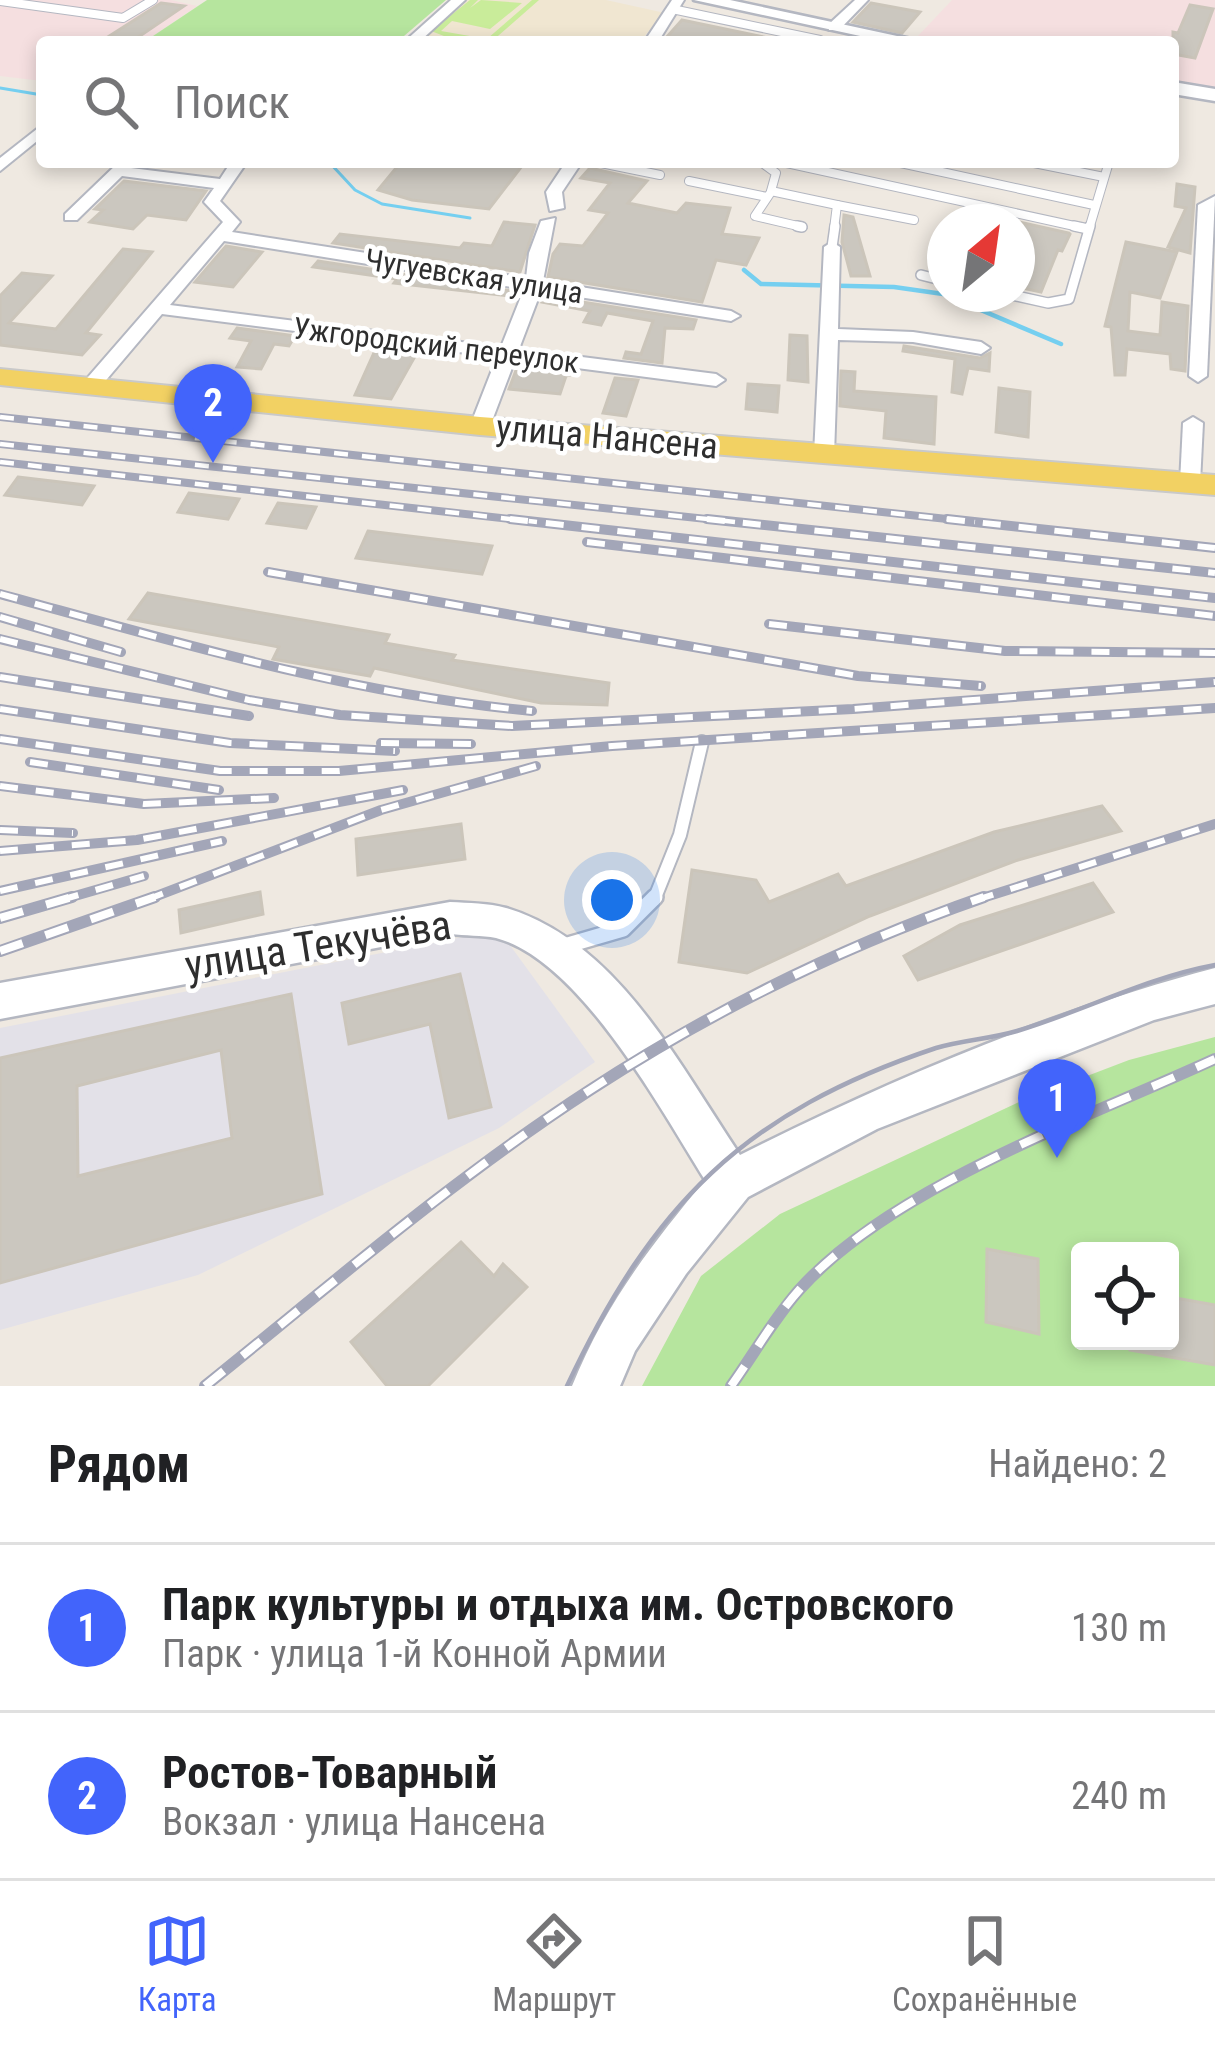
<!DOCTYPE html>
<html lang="ru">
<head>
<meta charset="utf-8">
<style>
  :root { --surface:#fff; --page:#f2f2f2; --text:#202124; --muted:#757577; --line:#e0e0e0; --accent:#4264fb }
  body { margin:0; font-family:"Roboto Condensed",sans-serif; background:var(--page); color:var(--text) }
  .controls { position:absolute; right:36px; bottom:36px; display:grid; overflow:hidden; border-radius:12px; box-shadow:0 6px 18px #0003 }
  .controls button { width:108px; height:108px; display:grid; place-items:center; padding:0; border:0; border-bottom:3px solid var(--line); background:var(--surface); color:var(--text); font:60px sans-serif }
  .compass { position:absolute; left:927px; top:204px; width:108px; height:108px; border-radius:50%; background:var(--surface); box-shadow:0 6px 18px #0003; rotate:29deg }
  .you { position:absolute; left:612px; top:900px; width:42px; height:42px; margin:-30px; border:9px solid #fff; border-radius:50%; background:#1a73e8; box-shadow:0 0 0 18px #1a73e833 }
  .badge { display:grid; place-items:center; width:78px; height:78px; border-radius:50%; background:var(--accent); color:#fff; font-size:39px; font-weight:700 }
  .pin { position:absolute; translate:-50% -99px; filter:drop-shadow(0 3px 6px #0008) }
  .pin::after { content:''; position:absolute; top:63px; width:42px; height:36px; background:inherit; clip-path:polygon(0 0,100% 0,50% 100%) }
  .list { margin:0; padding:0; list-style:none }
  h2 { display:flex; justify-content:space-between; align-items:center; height:156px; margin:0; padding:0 48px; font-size:51px }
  h2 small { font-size:39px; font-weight:400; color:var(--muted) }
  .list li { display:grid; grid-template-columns:78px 1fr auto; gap:36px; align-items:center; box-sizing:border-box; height:168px; padding:0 48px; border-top:3px solid var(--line) }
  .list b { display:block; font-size:45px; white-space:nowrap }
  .list p { margin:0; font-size:39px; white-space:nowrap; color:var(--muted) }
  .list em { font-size:39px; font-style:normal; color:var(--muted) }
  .icon { flex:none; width:66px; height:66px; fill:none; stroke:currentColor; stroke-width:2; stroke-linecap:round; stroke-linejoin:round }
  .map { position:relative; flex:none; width:1215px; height:1386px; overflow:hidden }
  .search { position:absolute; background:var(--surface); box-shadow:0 6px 18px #0003; left:36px; right:36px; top:36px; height:132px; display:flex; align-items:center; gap:30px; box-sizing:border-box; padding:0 42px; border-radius:12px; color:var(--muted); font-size:45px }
  .sheet { height:492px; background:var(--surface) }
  nav { display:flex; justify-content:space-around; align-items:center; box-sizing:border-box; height:168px; border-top:3px solid var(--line); background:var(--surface); font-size:33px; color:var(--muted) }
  nav a { display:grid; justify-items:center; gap:6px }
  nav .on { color:var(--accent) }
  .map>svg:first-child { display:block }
  .industrial { fill:#e3e1e8 }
  .education { fill:#f0e6d1 }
  .medical { fill:#f5dfe0 }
  .green { fill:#b6e59e; fill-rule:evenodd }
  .pitch { fill:#c9ec9a }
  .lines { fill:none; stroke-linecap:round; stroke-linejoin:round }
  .stream-far1 { stroke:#75cff0; stroke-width:3 }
  .stream { stroke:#75cff0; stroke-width:4.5 }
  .building { fill:#cbc7bf; stroke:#cbc5ba; stroke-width:3; fill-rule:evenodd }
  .lane-far3-casing { stroke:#b4b7c1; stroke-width:10 }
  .lane-far2-casing { stroke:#b4b7c1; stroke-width:12 }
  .lane-far1-casing { stroke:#b4b7c1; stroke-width:16 }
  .lane-casing { stroke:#b4b7c1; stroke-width:20 }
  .street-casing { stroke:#b4b7c1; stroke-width:4 }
  .secondary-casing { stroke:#b4b7c1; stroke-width:5 }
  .primary-casing { stroke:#c9c9c9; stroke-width:4 }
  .lane-far3 { stroke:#fff; stroke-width:8 }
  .lane-far2 { stroke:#fff; stroke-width:9 }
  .lane-far1 { stroke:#fff; stroke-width:12 }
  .lane { stroke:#fff; stroke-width:15 }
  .street { fill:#fff; fill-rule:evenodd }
  .secondary { fill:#fff; fill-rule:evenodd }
  .primary { fill:#f2d163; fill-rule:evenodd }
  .tram { stroke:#a3a6b8; stroke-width:4.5 }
  .rail-far2-casing { stroke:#a3a6b8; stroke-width:8 }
  .rail-far1-casing { stroke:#a3a6b8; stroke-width:10 }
  .rail-casing { stroke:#a3a6b8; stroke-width:12 }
  .rail-far2 { stroke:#fff; stroke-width:4.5; stroke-dasharray:14; stroke-linecap:butt }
  .rail-far1 { stroke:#fff; stroke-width:6; stroke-dasharray:18; stroke-linecap:butt }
  .rail { stroke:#fff; stroke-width:8; stroke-dasharray:24; stroke-linecap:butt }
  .labels { text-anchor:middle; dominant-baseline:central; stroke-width:9; stroke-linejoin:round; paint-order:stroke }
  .far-street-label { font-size:30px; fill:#2e2e2e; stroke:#fff }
  .street-label { font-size:36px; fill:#2e2e2e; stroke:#fff }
  .near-street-label { font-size:42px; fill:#2e2e2e; stroke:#fff }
</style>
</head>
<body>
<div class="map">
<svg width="1215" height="1386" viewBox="0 0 1215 1386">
  <rect width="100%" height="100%" fill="#efe9e1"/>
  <path class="industrial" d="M499 930 595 1062 499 1128 198 1275 0 1330V1028Z"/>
  <path class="education" d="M466 0H606L665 13 639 42H448L425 36Z"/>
  <g class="medical">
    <path d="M0 0H171L197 6 144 42H42V81L0 76Z"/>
    <path d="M952 0H1215V88L1173 81V42H944L917 37Z"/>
  </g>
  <g class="green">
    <path d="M207 0H446L397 42H144Z"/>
    <path d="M1215 1037V1386H642L701 1276 780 1214 1019 1102 1129 1060ZM1080 1251H1170V1341H1080Z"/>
  </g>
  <path class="pitch" d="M470 0H478L470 8 481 0 522 3 490 29 452 21 441 31 487 39 532 0H539L491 42 457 41 431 31Z"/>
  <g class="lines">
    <g class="stream-far1">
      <path d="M0 88 42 95"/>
      <path d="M329 162 355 190 382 204 470 218"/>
    </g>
    <path class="stream" d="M744 270 761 284 894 287 943 294 1061 344"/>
  </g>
  <g class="building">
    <path d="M161 3 184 6 131 42H100Z"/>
    <path d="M871 3 920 12 902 33 853 22Z"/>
    <path d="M1190 5 1213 9 1195 58 1173 54V32L1178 33Z"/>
    <path d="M682 20 778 40 665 39Z"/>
    <path d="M401 162H525L489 209 412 200 378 190Z"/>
    <path d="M590 168 647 181 628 203 677 213 686 203 730 208 722 234 759 238 746 265 716 260 702 302 548 277 553 254 560 244 583 246 608 213 589 210 610 183 581 178Z"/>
    <path d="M124 181 206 191 186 220 147 215 133 229 90 222 103 210 95 209Z"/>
    <path d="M1177 184 1195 187 1190 253 1168 247 1186 208 1175 206Z"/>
    <path d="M844 215 853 217 870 276H851L842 242Z"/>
    <path d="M996 217 1069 233 1070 234 1062 251 1058 250 1041 292 1017 287V222H993Z"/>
    <path d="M504 222 535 225 520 272 333 243 340 234 460 248 464 243 492 246Z"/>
    <path d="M1126 242 1177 252 1160 298 1130 292 1128 331 1160 335 1162 302 1188 306 1185 371 1171 369 1170 354 1127 349 1125 375H1115L1111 327 1105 326Z"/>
    <path d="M226 246 262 252 233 287 195 282Z"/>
    <path d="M123 249 152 252 86 333 100 335 82 355 0 345V296L22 273 52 276 9 323 56 329Z"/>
    <path d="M318 261 511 291 509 296 394 283 397 279 313 267Z"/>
    <path d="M544 296 696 320 693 329 665 328 662 363 624 358 626 352 641 354 653 321 607 313 601 325 584 322 590 311 542 302Z"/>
    <path d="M237 328 295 336 289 346 274 344 261 369 237 367 251 341 230 338Z"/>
    <path d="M790 335 807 336 808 382 788 380Z"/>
    <path d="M377 346 418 351 391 399 355 395Z"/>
    <path d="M904 346 980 358 990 353 989 371 968 368 962 394 952 392 955 359 903 351Z"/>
    <path d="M518 365 578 373 566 376 560 394 509 389Z"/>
    <path d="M841 371 855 372 854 391 936 397 934 444 884 438 886 411 840 406Z"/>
    <path d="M615 378 638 380 626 416 603 413Z"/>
    <path d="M748 384 779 386 777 412 746 409Z"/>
    <path d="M999 388 1030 392 1028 437 996 432Z"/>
    <path d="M18 477 94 486 82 505 5 495Z"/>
    <path d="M189 493 239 499 228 519 178 512Z"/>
    <path d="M278 503 316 507 306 528 267 523Z"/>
    <path d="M368 531 492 546 482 574 356 558Z"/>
    <path d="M148 593 389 635 385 643 455 655 452 660 609 683 607 705 541 703 374 668 370 676 273 659 279 647 129 619Z"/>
    <path d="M1102 806 1121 831 1018 860 870 916 747 973 679 962 692 870 756 880 769 902 838 874 846 886 994 832Z"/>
    <path d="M461 824 465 859 358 875 356 839Z"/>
    <path d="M1093 883 1113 912 918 980 904 956 960 925Z"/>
    <path d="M260 892 263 914 181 933 179 910Z"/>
    <path d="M460 974 491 1107 449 1118 430 1024 349 1044 342 1003Z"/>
    <path d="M291 994 322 1194 0 1283V1058ZM221 1050 232 1138 78 1176 77 1086Z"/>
    <path d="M461 1242 494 1276 503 1264 527 1287 428 1386H387L351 1342Z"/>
    <path d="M987 1249 1038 1259 1039 1334 986 1322Z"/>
    <path d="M1170 1297 1215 1305V1365L1130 1350 1131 1341H1170Z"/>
  </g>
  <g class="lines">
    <g class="lane-far3-casing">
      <g id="lane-far3">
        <path d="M0 1 123 18 153 0"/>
        <path d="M672 9 820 40"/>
        <path d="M596 162 660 175"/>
        <path d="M761 162 776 173 771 191 837 205 834 229"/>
        <path d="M782 162 1088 229"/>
        <path d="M896 162 1094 205"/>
        <path d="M1029 162 1104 177"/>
        <path d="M689 181 767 197"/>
        <path d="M771 192 755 216 802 227"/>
        <path d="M837 205 914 220"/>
        <path d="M1089 229 1109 162"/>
      </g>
    </g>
    <g class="lane-far2-casing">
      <g id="lane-far2">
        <path d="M797 226 802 227"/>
        <path d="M1074 226 1088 229"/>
        <path d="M832 247 835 226"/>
        <path d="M921 275 945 281"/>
        <path d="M1007 294 1048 303 1069 299 1090 226"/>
      </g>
    </g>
    <g class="lane-far1-casing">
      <path id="lane-far1" d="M654 900 680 835 702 742"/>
    </g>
    <g class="lane-casing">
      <path id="lane" d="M561 947 623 929 655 897"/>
    </g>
    <g class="street-casing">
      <g id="street">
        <path d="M451 0H465L419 42H404Z"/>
        <path d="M672 0H684L658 42H644Z"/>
        <path d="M855 0H868L839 30H829V24Z"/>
        <path d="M42 125V137L0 171V158Z"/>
        <path d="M119 162H132L131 168 220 179 231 162H247L220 201 240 222 232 232 526 278 529 253 541 221 555 218 543 281 731 311 740 316 731 321 541 291 519 349 716 374 725 380 716 386 515 360 490 426 480 432 470 426 497 357 162 314 96 392H82V384L223 222 204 202 214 188 122 176 77 220H65V214ZM224 241 524 289 501 347 170 305Z"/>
        <path d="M566 162H582L562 192 564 208 550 211 546 192Z"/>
        <path d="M1215 196 1207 376 1198 382 1189 376 1198 205Z"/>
        <path d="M832 242 840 247 838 329 913 332 981 342 990 348 981 354 913 342 838 340 834 455 824 461 814 455 824 247Z"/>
        <path d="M1193 417 1203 423 1200 483 1190 490 1180 483 1183 423Z"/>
      </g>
    </g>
    <g class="secondary-casing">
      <g id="secondary">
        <path d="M694 0H730L925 42H888Z"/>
        <path d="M1173 82 1215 89V101L1173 94Z"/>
        <path d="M450 902C469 903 488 903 506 908 617 941 680 1066 740 1155 887 1081 1055 1010 1215 968V1004L1154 1020 877 1129 748 1197 686 1274 635 1351 620 1386H572C606 1303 649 1248 705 1180 661 1110 580 960 496 938 482 935 465 936 450 934L0 1019V983Z"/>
      </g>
    </g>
    <g class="primary-casing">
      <path id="primary" d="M0 369 480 417 1215 475V495L480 435 0 385Z"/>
    </g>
    <use href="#lane-far3" class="lane-far3"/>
    <use href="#lane-far2" class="lane-far2"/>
    <use href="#lane-far1" class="lane-far1"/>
    <use href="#lane" class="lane"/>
    <use href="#street" class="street"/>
    <use href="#secondary" class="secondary"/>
    <use href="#primary" class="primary"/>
    <path class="tram" d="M567 1386C652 1205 744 1112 936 1048 963 1040 990 1039 1017 1031 1084 1011 1145 978 1215 965"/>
    <g class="rail-far2-casing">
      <g id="rail-far2">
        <path d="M0 417 975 522"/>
        <path d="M0 444 735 522"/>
        <path d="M0 462 537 522"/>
      </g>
    </g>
    <g class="rail-far1-casing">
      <g id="rail-far1">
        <path d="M510 519 1215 598"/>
        <path d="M707 519 1215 573"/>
        <path d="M947 519 1215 548"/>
        <path d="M587 542 1215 616"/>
        <path d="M268 572 858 676 981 686"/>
        <path d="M0 594C176 642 349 694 532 711"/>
        <path d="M0 617 121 652"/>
        <path d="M769 624 1005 651 1215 653"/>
        <path d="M0 639 249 700 340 715 512 726 853 709 1215 682"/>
        <path d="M0 677 249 716"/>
        <path d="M0 709 230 743 395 751"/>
        <path d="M0 739 220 771H339L612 746 1215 708"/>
        <path d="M381 743 471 744"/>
        <path d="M30 762 219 790"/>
        <path d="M0 786 144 804 274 798"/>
        <path d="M0 830 73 833"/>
        <path d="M0 851 137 840 403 790"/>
        <path d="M0 891 222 841"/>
        <path d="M61 900 144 876"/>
        <path d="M146 900 381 810 536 766"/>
        <path d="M976 900 1215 824"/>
      </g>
    </g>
    <g class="rail-casing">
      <g id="rail">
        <path d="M0 918 72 897"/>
        <path d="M0 951 155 897"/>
        <path d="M205 1386C331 1285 454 1178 590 1090 713 1010 846 945 984 897"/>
        <path d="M731 1386C754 1354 774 1318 800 1289 893 1186 1089 1117 1215 1059"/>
      </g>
    </g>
    <use href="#rail-far2" class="rail-far2"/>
    <use href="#rail-far1" class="rail-far1"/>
    <use href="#rail" class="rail"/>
  </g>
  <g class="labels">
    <g class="far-street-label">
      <text transform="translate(474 276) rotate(9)">Чугуевская улица</text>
      <text transform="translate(436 345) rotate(7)">Ужгородский переулок</text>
    </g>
    <g class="street-label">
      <text transform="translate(607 437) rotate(5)">улица Нансена</text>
    </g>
    <g class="near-street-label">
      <text transform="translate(318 945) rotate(-9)">улица Текучёва</text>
    </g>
  </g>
</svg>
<div class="controls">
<button><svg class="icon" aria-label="locate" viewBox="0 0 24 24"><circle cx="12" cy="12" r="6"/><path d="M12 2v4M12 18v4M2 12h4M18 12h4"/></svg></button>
</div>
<svg class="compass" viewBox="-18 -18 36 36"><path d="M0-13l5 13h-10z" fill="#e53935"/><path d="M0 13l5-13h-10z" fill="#757577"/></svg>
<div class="you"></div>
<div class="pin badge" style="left:1057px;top:1158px">1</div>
<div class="pin badge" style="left:213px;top:463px">2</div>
<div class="search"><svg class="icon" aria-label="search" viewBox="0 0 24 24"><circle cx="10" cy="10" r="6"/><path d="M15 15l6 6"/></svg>Поиск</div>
</div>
<section class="sheet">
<h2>Рядом<small>Найдено: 2</small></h2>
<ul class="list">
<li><span class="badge">1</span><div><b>Парк культуры и отдыха им. Островского</b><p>Парк · улица 1-й Конной Армии</p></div><em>130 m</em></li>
<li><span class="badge">2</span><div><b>Ростов-Товарный</b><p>Вокзал · улица Нансена</p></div><em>240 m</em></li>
</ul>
</section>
<nav>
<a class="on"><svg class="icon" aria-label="map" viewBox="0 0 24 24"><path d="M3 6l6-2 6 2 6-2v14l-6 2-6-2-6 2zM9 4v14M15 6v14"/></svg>Карта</a>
<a><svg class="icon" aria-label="directions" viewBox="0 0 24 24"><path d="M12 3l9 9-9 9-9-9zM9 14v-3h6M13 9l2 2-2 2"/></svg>Маршрут</a>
<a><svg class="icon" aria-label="saved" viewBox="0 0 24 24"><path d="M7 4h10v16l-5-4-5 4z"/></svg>Сохранённые</a>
</nav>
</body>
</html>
